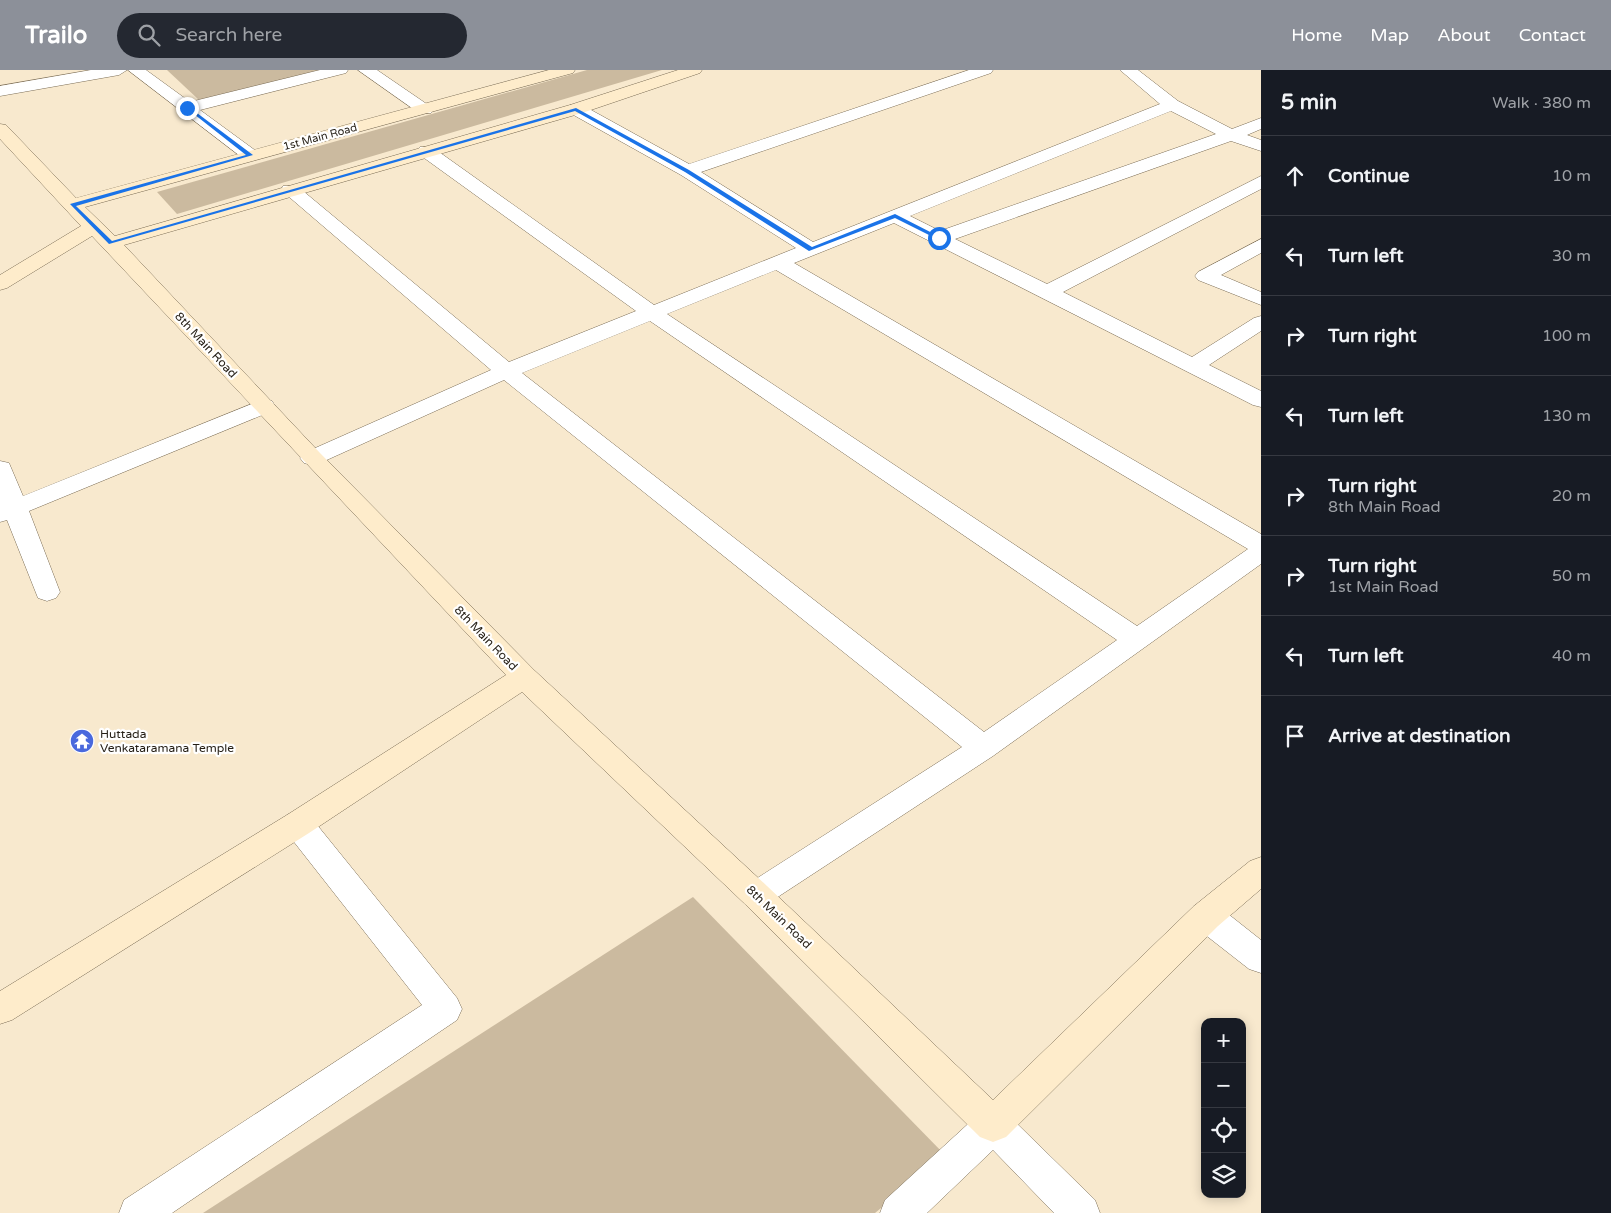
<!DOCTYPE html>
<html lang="en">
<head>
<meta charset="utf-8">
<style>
  :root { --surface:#171b24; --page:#242831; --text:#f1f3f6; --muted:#9ea1a6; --line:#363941; --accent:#8c9099 }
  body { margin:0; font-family:"Varela Round",sans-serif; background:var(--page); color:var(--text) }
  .controls { position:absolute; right:15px; bottom:15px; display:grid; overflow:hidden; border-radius:10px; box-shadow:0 2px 12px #0003 }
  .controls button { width:45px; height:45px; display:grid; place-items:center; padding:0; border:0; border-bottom:1px solid var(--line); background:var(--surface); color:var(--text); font:25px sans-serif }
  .stop { position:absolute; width:15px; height:15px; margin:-11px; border:4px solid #1a73e8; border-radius:50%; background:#fff }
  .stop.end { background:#1a73e8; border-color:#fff; box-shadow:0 1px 5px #0008 }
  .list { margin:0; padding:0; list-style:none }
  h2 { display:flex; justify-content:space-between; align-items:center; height:65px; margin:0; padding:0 20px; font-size:21px }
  h2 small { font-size:16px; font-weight:400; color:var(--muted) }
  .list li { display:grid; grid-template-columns:32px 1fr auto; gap:15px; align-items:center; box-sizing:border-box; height:80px; padding:0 20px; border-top:1px solid var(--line) }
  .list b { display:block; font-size:19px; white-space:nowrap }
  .list p { margin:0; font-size:16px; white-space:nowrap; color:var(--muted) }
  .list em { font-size:16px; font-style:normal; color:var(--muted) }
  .icon { flex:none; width:28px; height:28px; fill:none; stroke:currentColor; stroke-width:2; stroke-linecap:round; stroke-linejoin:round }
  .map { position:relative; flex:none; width:1261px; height:1143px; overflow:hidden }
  header { display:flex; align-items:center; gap:30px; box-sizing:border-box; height:70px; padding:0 25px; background:var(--accent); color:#fff }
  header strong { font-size:24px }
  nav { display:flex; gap:28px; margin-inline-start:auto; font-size:18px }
  .search { width:350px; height:45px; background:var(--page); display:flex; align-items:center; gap:12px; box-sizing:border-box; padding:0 18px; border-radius:28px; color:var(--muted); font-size:19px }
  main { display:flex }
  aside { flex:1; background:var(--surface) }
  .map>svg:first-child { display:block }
  .green { fill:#cbba9f }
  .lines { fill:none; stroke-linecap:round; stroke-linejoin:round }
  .street-casing { stroke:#7b6d56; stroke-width:1 }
  .secondary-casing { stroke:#7b6d56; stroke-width:1 }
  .street { fill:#fff; fill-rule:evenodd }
  .secondary { fill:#feeccb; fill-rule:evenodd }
  .route { fill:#1a73e8 }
  .labels { text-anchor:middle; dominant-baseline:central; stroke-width:4.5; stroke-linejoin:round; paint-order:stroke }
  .far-street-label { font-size:11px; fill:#241e15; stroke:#fff }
  .street-label { font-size:12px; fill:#241e15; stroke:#fff }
  .poi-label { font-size:12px; fill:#241e15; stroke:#fff; text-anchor:start }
</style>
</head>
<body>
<header>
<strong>Trailo</strong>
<div class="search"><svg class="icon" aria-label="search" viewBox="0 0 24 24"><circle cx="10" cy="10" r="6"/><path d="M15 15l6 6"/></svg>Search here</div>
<nav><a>Home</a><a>Map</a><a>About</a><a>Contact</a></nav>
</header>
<main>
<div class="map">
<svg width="1261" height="1143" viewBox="0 0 1261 1143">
  <rect width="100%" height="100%" fill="#f8e9ce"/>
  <g class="green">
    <path d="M167 0H321L199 30Z"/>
    <path d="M587 0H662L177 144 157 122Z"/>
    <path d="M693 827 945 1085 875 1143H203Z"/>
  </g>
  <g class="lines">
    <g class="street-casing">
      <g id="street">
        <path d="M91 0H127L119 5 0 26V16Z"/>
        <path d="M128 0H146L190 32 320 0H348L346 3 200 40 256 81 259 85 256 89H244Z"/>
        <path d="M358 0H377L434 39 431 43H419Z"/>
        <path d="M969 0H993L991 3 701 102 813 172 1160 34 1120 0H1138L1178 31 1232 59 1261 48V59L1247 65 1261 70V81L1231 71 955 169 1047 214 1261 106V119L1063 222 1192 287 1254 248 1261 246V261L1209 295 1261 321V337L1253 335 894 153 794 193 1261 464V494L993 686 767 834 756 838 745 834 740 825 745 816 962 677 504 310 320 393 312 395 304 393 300 388 304 383 491 300 281 120 283 116H297L509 292 636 241 420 85 417 81 420 77H432L654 235 796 178 681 105 570 43 567 39 570 35H582L689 94ZM1171 41 1216 64 940 161 910 146ZM776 200 1248 479 1137 556 667 244ZM650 251 1117 570 984 662 522 303Z"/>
        <path d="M1261 169V183L1221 205 1261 222V235L1198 210 1195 206 1198 202Z"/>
        <path d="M264 329 272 331 275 336 272 341 29 441 60 522 56 528 47 531 38 528 7 450 0 452V391L9 393 23 426Z"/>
        <path d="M298 742 309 745 457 928 462 939 457 950 172 1143H119L124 1130 422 935 287 763 282 754 287 745Z"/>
        <path d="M1206 832 1218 836 1261 870V903L1249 899 1194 856 1190 846 1194 836Z"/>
        <path d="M993 1038 1006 1043 1095 1130 1100 1143H1054L993 1080 927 1143H880L885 1130 980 1043Z"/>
      </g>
    </g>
    <g class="secondary-casing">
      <path id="secondary" d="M549 0H575L573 3 85 137 115 166 570 35 678 0H702L700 3 582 43 124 175 320 383 534 600 767 816 993 1030 1194 836 1250 791 1261 787V819L1218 856 1006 1067 993 1072 980 1067 745 834 522 622 309 763 12 950 0 954V921L287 745 506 605 92 166 7 218 0 220V205L81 156 0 69V54L6 55 76 128Z"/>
    </g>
    <use href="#street" class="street"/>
    <use href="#secondary" class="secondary"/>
  </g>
  <path class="route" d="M185 37H189L253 85 76 136 112 171 576 38 689 100 812 177 895 144 942 168 937 169 895 148 809 181 685 102 575 41 109 174 70 134 246 85Z"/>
  <defs>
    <g id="temple-disc" transform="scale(1.25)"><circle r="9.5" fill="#4a69dd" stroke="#fff"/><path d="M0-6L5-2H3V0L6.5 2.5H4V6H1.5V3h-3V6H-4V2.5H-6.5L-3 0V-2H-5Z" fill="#fff"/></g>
  </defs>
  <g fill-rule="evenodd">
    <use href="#temple-disc" x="82" y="671"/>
  </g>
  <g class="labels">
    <g class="far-street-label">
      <text transform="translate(320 67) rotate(-15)">1st Main Road</text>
    </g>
    <g class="street-label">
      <text transform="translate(206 275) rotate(47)">8th Main Road</text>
      <text transform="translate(486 568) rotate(46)">8th Main Road</text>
      <text transform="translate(779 847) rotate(44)">8th Main Road</text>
    </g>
    <g class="poi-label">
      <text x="100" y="664">Huttada<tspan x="100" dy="14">Venkataramana Temple</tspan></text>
    </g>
  </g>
</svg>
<div class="controls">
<button>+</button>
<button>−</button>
<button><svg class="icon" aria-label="locate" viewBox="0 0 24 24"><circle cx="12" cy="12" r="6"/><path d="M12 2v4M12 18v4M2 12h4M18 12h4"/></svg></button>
<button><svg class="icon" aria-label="layers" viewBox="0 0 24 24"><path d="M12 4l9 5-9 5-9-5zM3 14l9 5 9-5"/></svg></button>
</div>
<div class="stop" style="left:939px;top:168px"></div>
<div class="stop end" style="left:187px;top:38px"></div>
</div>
<aside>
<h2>5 min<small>Walk · 380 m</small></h2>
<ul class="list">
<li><svg class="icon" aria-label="ahead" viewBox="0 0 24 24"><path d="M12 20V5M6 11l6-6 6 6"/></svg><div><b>Continue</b></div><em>10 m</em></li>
<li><svg class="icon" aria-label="left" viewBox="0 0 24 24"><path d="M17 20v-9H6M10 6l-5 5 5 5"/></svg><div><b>Turn left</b></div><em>30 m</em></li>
<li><svg class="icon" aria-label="right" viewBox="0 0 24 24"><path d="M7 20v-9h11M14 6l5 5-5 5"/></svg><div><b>Turn right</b></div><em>100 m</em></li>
<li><svg class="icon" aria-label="left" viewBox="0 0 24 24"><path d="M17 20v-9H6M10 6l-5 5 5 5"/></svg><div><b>Turn left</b></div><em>130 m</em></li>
<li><svg class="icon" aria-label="right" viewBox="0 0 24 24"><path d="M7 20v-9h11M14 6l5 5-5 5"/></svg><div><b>Turn right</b><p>8th Main Road</p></div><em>20 m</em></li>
<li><svg class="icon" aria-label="right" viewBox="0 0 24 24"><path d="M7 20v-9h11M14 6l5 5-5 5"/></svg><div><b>Turn right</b><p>1st Main Road</p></div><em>50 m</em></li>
<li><svg class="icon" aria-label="left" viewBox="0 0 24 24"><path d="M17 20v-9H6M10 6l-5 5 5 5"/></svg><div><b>Turn left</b></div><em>40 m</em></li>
<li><svg class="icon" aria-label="arrive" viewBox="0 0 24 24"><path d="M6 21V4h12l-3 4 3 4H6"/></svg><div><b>Arrive at destination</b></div></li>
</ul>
</aside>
</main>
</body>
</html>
